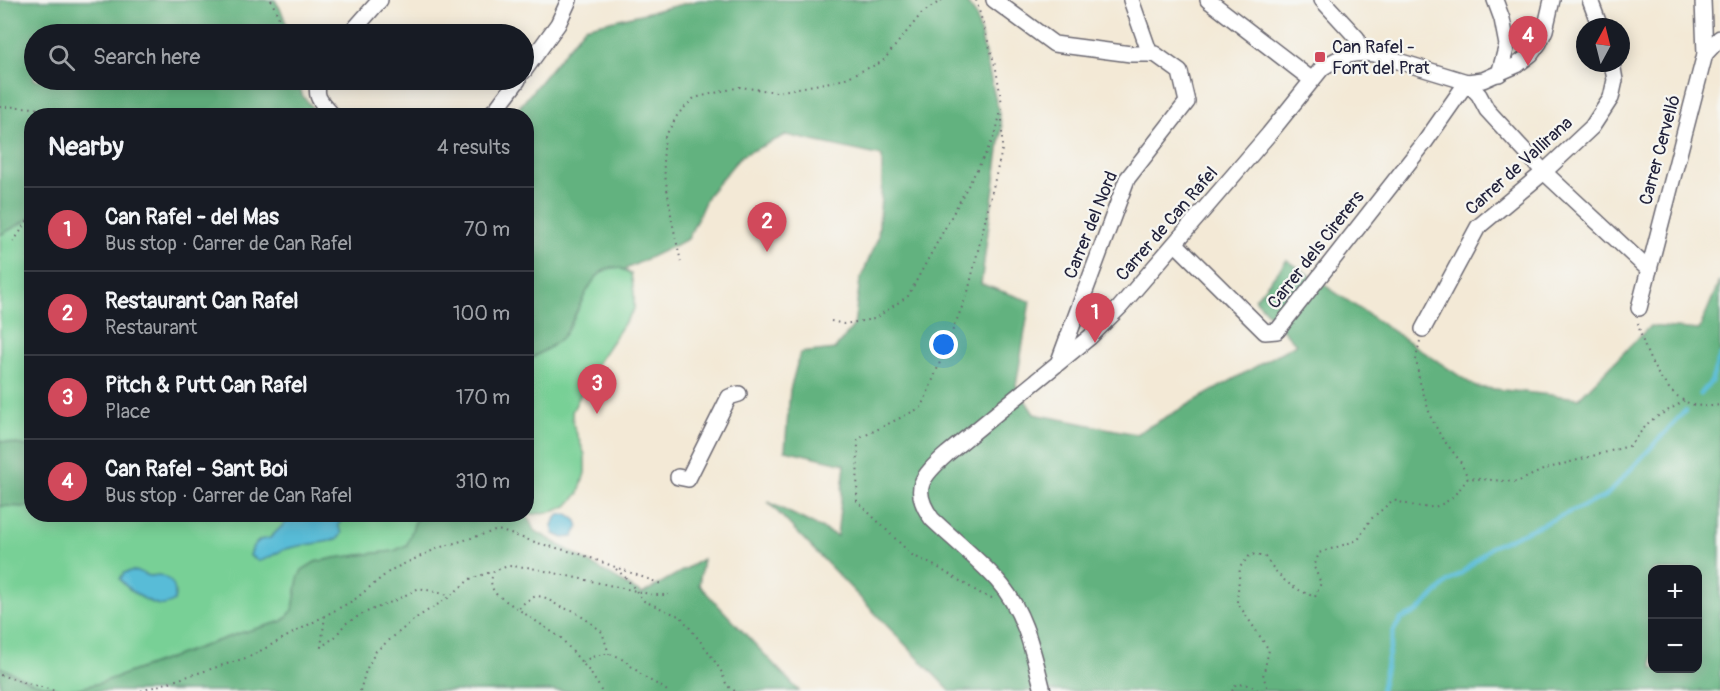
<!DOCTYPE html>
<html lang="en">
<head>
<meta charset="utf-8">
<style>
  :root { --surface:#171b24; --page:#20242c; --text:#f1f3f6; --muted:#9ea1a6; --line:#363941; --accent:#d1495b }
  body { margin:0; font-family:Pangolin,sans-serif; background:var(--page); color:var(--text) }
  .controls { position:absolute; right:18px; bottom:18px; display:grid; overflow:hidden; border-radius:12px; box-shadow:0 3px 15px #0003 }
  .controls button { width:54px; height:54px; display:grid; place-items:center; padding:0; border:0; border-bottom:2px solid var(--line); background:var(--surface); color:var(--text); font:30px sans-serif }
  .compass { position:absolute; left:1576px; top:18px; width:54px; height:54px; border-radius:50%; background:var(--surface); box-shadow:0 3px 15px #0003; rotate:7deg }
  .you { position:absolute; left:944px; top:345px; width:21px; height:21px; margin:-15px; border:4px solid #fff; border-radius:50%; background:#1a73e8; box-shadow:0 0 0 9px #1a73e833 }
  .badge { display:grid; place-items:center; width:39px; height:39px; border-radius:50%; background:var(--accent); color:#fff; font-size:20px; font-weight:700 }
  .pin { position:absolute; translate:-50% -50px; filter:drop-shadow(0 2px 3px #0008) }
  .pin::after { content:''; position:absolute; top:32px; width:21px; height:18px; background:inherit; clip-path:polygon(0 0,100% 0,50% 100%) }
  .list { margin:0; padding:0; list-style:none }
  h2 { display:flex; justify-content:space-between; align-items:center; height:78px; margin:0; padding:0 24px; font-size:26px }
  h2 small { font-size:20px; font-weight:400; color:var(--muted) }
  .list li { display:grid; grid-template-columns:39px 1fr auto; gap:18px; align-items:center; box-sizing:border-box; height:84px; padding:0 24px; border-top:2px solid var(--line) }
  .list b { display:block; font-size:22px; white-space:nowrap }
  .list p { margin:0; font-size:20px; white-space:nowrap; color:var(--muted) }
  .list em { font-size:20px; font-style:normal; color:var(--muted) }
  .icon { flex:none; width:33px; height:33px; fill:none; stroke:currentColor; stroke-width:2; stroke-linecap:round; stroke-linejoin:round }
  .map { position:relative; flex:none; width:1720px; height:691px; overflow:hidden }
  .search { position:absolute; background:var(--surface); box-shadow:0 3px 15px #0003; left:24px; top:24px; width:510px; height:66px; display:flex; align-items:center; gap:15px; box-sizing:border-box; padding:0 21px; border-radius:33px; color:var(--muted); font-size:22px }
  .panel { position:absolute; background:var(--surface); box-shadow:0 3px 15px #0003; left:24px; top:108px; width:510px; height:414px; border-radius:24px }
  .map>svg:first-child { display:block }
  .green { fill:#78d096; stroke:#4d7968; stroke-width:1.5 }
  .forest { fill:#62b27f; stroke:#426a5d; stroke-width:1.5; fill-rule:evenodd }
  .water { fill:#59bcd7; stroke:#3e6f89; stroke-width:1.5 }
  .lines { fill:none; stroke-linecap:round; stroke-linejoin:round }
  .stream { stroke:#59bcd7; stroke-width:4.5 }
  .minor-casing { stroke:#6b6871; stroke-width:18 }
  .path { stroke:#6b6871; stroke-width:2; stroke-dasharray:1.5 4.5; stroke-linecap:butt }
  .minor { stroke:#fff; stroke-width:15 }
  .poi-dot { fill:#d1495b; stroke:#f6f6f2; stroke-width:2 }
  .labels { text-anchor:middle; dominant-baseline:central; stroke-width:4.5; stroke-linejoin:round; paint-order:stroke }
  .poi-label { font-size:18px; fill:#22223b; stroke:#f6f6f2; text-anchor:start }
  .street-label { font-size:18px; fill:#22223b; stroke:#f6f6f2 }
</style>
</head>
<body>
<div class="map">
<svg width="1720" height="691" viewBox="0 0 1720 691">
  <rect width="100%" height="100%" fill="#f6f6f2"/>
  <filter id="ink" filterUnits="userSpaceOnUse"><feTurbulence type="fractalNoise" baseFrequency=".0167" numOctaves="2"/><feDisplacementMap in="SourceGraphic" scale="12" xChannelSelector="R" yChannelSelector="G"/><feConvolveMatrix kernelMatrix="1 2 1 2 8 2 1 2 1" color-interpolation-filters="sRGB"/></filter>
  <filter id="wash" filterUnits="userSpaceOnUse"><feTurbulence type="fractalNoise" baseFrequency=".008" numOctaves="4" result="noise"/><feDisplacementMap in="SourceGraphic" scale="24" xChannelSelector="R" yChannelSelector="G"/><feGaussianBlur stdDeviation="1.35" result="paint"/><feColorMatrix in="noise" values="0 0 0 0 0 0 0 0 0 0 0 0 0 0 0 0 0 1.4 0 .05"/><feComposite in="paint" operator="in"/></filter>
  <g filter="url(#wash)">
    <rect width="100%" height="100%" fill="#f3e9d6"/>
    <g class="green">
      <path d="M31 218V447L0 441V235Z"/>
      <path d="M620 267 631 274 634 293V309L594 368 572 412 573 424 585 455V473L579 493 567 506 555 511 536 514 510 515H508L526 514 527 361C535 356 553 347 558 340 562 336 567 330 570 325 584 303 588 268 620 267Z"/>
      <path d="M0 506 31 507 32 514 425 515 416 519 407 545 394 551 335 558 315 562 298 579 293 610 283 621 237 634 100 683 76 689H60L31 682 0 667Z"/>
    </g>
    <g class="forest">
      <path d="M0 0H275L281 10 290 34H34V80H299L302 95 319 115 32 116 31 218 0 235Z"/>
      <path d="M700 0H965L976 15 1002 127 981 284 1030 301 1016 386 1034 414 1136 434 1296 344 1255 299 1287 260 1476 387 1579 398 1650 326 1699 330 1720 280V691H950L768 502 837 536 845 464 785 450 790 390 800 353 835 349 854 325 860 280 878 238 882 183V156L786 135 741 156 708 195 688 239 624 270C594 252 577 319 564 335 556 346 538 353 527 361L526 116H512L585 27ZM1652 570H1698V668H1652Z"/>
      <path d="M0 441 31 447V507L0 506Z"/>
      <path d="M423 515H527L534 530 642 594 703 559 699 585 799 691H0V667L31 682 60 689H76L100 683 237 634 283 621 293 610 298 579 302 570 315 562 335 558 394 551 407 545 416 519Z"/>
    </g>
    <g class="water">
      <path d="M299 514 344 515 343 519 338 525 342 533 338 539C321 544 303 544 286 549 276 552 269 559 259 561L250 556 253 546 260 540 270 538 286 522Z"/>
      <path d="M568 514 577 521 578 528 573 537 563 538 554 534 552 525 558 515Z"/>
      <path d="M131 571C142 570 142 574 150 576 153 576 156 575 159 575 173 579 177 589 174 601 174 602 166 605 165 605 153 607 126 589 120 579L124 573Z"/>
    </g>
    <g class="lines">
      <g class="stream">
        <path d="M1700 394 1711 382 1720 356"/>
        <path d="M1381 691 1394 630 1401 619 1417 612 1448 582 1463 572 1491 547 1606 496 1685 411"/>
      </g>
    </g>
  </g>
  <g filter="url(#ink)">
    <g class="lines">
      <g class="minor-casing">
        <g id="minor">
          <path d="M994 0 1054 44 1131 54H1155L1180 72 1187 102 1127 179 1059 361"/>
          <path d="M1131 0 1150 54"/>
          <path d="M1208 0 1312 80"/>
          <path d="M1322 0 1357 38 1360 52"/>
          <path d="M1495 0 1502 19 1507 45 1499 74"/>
          <path d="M1590 0 1600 27"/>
          <path d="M350 34 380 0"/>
          <path d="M1705 54 1720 38"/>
          <path d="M524 71 558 24 569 0"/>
          <path d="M319 80C314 99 321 101 333 116"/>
          <path d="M1467 82 1479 95 1487 110 1544 172 1649 270"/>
          <path d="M488 116 497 108 518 80"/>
          <path d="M1176 244 1265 332 1277 331 1425 142 1467 82"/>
          <path d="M1639 308 1705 54 1703 0"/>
          <path d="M1423 329 1478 227 1544 172 1592 127 1611 98 1615 80 1612 63"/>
          <path d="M678 477 688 479 729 397 739 394"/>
          <path d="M1043 691C1033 652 1025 611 997 580 978 559 953 539 932 519 910 489 922 476 947 454L1090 337 1120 307 1269 134 1322 68C1341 56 1353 51 1375 54L1467 82 1483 80 1517 65 1531 54 1539 43 1545 30 1552 0"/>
        </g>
      </g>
      <g class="path">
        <path d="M271 0 286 34"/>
        <path d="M976 0 996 69 1002 104"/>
        <path d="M0 107C14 107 42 105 52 116"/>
        <path d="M13 242 32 215"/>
        <path d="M681 262 672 221 663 162 665 137 678 114 694 98 740 87 777 92 841 80 882 62 922 13 942 0"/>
        <path d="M831 321 844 324 874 319 908 296 987 151 996 132 1001 110"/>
        <path d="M1638 323C1644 351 1658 384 1683 400 1693 407 1708 407 1720 405"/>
        <path d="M1420 341 1416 358 1419 379 1431 418 1442 438 1460 461 1468 478"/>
        <path d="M616 569 626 578 644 601 681 617 708 651 721 671 727 686 735 691"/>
        <path d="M992 598 983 595 937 567 912 555 857 501 858 439 922 407 968 292 1002 150V105"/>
        <path d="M519 608 526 601 536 596 544 597 562 608 572 610 591 623 602 632 609 654"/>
        <path d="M325 616 321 647 335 637 345 624 364 613 394 601 419 588 448 595"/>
        <path d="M582 662C615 644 620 659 646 678 653 683 661 685 667 691"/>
        <path d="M0 675 55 691"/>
        <path d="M141 691 249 657 354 600 391 570 438 548 498 530 541 544 580 554 664 585"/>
        <path d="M360 691 366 670 376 651 416 618 448 598 470 579 494 571"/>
        <path d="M601 691 600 688 590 672 561 638 497 595C490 587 490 581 494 571L508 566 527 567 654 595H669"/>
        <path d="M1232 691 1236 684 1250 685 1259 691"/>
        <path d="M1265 691 1268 689 1263 676 1269 650 1237 602 1240 567 1251 554 1265 557C1282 580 1287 586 1315 597L1321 583 1314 567 1319 553 1358 540 1370 520 1393 500C1432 512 1444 512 1468 478L1517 482 1545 469 1629 446 1650 421 1684 401"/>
      </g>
      <use href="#minor" class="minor"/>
    </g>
  </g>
  <rect class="poi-dot" x="1314" y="51" width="12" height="12" rx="3"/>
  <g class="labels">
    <g class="poi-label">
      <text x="1332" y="47">Can Rafel -<tspan x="1332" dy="21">Font del Prat</tspan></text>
    </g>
    <g class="street-label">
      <text transform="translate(1660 150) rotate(-75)">Carrer Cervelló</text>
      <text transform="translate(1519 166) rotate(-42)">Carrer de Vallirana</text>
      <text transform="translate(1167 224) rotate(-49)">Carrer de Can Rafel</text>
      <text transform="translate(1091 225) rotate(-68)">Carrer del Nord</text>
      <text transform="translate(1316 250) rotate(-52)">Carrer dels Cirerers</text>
    </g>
  </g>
</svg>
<div class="controls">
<button>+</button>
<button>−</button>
</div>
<svg class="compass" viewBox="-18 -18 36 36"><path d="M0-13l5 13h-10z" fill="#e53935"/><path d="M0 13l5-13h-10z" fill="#9ea1a6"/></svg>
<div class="you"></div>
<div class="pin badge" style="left:1095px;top:343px">1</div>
<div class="pin badge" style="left:767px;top:252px">2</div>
<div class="pin badge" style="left:597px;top:414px">3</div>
<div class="pin badge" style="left:1528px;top:66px">4</div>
<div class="search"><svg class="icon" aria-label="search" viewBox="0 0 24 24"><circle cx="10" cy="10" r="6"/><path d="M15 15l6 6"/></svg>Search here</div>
<section class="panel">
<h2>Nearby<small>4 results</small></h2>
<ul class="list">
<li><span class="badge">1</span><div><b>Can Rafel - del Mas</b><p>Bus stop · Carrer de Can Rafel</p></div><em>70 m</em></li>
<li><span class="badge">2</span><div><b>Restaurant Can Rafel</b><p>Restaurant</p></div><em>100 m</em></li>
<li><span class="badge">3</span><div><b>Pitch &amp; Putt Can Rafel</b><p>Place</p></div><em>170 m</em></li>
<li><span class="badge">4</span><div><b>Can Rafel - Sant Boi</b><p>Bus stop · Carrer de Can Rafel</p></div><em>310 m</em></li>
</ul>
</section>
</div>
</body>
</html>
